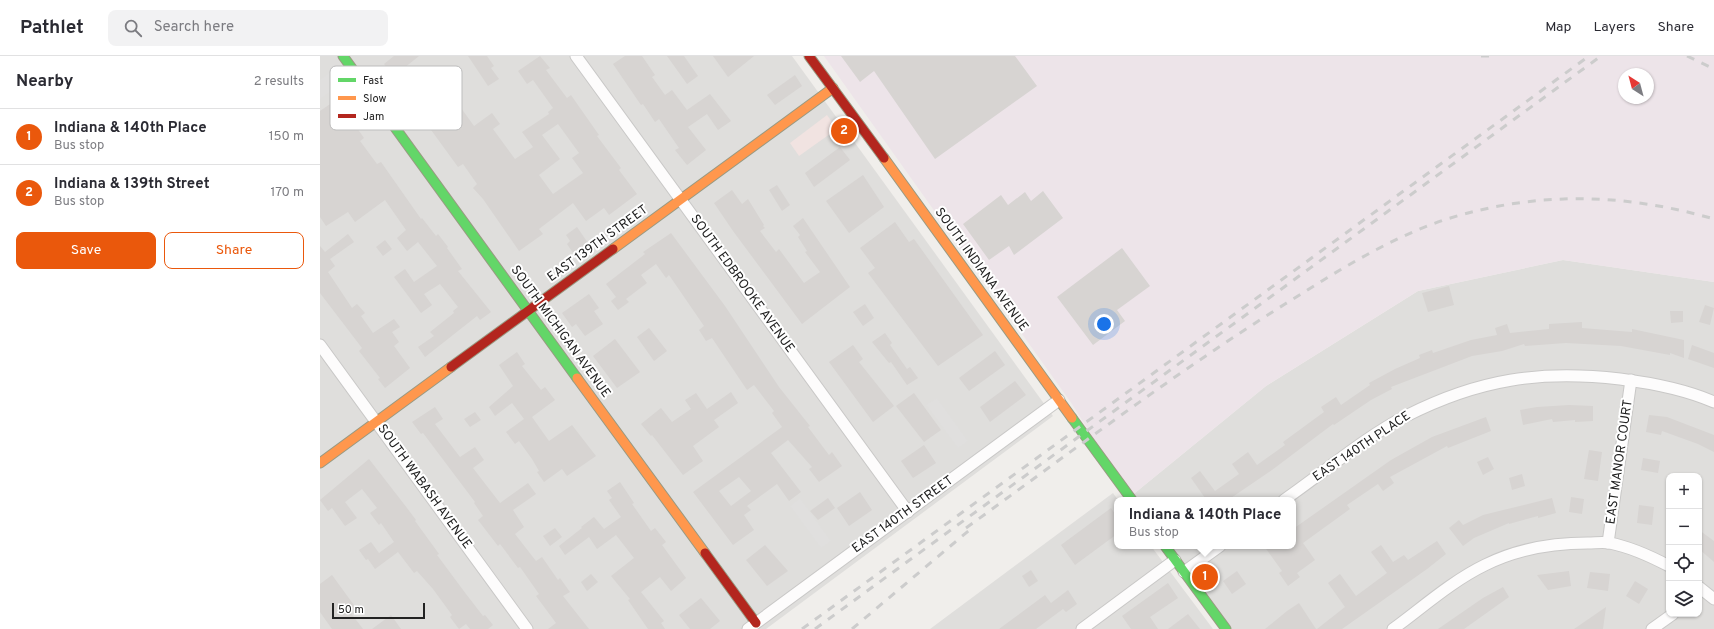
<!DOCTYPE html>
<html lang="en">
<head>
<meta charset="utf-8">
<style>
  :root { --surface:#fff; --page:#f2f2f3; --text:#2b2b33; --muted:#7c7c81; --line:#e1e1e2; --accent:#ea580c }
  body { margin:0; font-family:Overpass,sans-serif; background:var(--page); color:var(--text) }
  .controls { position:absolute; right:12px; bottom:12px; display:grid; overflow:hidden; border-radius:8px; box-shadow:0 1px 3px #0004 }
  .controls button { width:36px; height:36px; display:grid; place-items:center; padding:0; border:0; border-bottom:1px solid var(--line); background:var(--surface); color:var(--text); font:20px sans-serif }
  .compass { position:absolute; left:1298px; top:12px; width:36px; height:36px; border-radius:50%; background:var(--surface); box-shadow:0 1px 3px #0004; rotate:324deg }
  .scale { position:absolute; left:12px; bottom:10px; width:93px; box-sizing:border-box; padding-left:4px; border:2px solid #222; border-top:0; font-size:11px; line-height:14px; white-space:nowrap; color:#222; -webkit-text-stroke:3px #fff; paint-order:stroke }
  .you { position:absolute; left:784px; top:268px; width:14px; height:14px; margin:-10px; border:3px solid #fff; border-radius:50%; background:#1a73e8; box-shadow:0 0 0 6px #1a73e833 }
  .badge { display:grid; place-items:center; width:26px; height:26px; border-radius:50%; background:var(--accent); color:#fff; font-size:13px; font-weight:700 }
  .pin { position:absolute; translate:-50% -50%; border:2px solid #fff; box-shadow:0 1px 4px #0006 }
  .popup { position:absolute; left:794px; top:441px; width:182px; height:52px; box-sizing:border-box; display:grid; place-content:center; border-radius:8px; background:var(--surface); filter:drop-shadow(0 1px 3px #0005); font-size:13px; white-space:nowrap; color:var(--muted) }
  .popup b { font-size:15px; color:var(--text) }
  .popup::after { content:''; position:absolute; left:50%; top:100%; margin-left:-8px; border:8px solid transparent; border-top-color:var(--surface) }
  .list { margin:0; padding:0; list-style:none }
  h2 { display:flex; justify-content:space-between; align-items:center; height:52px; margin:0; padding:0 16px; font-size:17px }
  h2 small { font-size:13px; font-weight:400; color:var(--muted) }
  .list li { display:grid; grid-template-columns:26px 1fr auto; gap:12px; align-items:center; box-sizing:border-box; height:56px; padding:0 16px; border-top:1px solid var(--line) }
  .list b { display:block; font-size:15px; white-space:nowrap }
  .list p { margin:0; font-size:13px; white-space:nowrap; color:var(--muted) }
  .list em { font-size:13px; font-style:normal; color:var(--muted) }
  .actions { display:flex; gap:8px; padding:12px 16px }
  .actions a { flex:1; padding:9px 0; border:1px solid var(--accent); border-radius:8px; text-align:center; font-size:14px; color:var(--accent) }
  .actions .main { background:var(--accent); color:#fff }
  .icon { flex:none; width:22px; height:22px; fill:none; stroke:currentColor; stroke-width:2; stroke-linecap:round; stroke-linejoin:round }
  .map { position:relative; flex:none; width:1394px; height:573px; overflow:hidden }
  header { display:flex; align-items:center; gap:24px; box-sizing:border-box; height:56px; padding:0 20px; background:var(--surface); border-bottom:1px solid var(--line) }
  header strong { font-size:19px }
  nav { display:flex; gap:22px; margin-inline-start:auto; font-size:14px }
  .search { width:280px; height:36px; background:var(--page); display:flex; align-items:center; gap:10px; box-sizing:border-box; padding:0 14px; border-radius:8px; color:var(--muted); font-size:15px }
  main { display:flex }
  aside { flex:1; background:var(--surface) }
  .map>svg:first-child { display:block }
  .residential { fill:#dfdedc; fill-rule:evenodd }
  .commercial { fill:#f1e3e1 }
  .industrial { fill:#ede4e9; fill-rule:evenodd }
  .parking { fill:#e0dfde }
  .building { fill:#d7d4d2; fill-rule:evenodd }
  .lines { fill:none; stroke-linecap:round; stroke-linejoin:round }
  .street-casing { stroke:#c9c8c7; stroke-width:13 }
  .fast-casing { stroke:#999a82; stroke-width:11 }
  .slow-casing { stroke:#999a82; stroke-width:11 }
  .jam-casing { stroke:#999a82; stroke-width:11 }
  .street { stroke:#fdfcfc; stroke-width:11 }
  .fast { stroke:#63d668; stroke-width:9 }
  .slow { stroke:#ff974d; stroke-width:9 }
  .jam { stroke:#b3261e; stroke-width:9 }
  .rail { stroke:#ccc; stroke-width:3; stroke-dasharray:8 8; stroke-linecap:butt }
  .labels { text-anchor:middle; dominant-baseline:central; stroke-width:4; stroke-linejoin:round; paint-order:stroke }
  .street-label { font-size:13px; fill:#222; stroke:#fff }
  .key { fill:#fff; stroke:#bdbdbd; stroke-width:1 }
  .key-label { font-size:11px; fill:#222 }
</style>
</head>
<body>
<header>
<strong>Pathlet</strong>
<div class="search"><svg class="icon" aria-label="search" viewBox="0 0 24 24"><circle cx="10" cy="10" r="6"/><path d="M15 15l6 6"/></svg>Search here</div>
<nav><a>Map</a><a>Layers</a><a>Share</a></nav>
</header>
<main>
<aside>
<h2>Nearby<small>2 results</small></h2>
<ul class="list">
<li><span class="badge">1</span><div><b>Indiana &amp; 140th Place</b><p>Bus stop</p></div><em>150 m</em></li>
<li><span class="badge">2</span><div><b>Indiana &amp; 139th Street</b><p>Bus stop</p></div><em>170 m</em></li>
</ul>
<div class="actions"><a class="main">Save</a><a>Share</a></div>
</aside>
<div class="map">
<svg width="1394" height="573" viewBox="0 0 1394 573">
  <rect width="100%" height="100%" fill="#f0eeeb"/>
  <g class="residential">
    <path d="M0 0H472L733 360 446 573H0Z"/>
    <path d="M1243 204 1394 226V573H906L845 490H973V444H812L810 441 946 330 1098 235ZM1349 420H1379V558H1349Z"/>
    <path d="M793 437 798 444 797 490H831L893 573H610Z"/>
  </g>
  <path class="commercial" d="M507 59 517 73 479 100 470 87Z"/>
  <path class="industrial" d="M504 0H1394V226L1243 204 1098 235 946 330 810 441 752 348ZM1304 18H1328V42H1304Z"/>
  <g class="parking">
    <path d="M11 16 20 28 0 43V24Z"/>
    <path d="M617 342 648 385 638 392 606 349Z"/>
    <path d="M480 442 511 485 501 492 470 450Z"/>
  </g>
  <g class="building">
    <path d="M74 0H99L74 20 64 8Z"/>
    <path d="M148 0H167L174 10 171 12 179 23 168 30Z"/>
    <path d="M220 0 230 12 226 14 247 42 251 39 260 52 279 79 277 80 301 112 299 114 317 138 289 159 284 152 266 165 253 147 219 173 223 178 199 195 163 143 153 132 157 128 143 108 138 111 106 67 136 45 154 70 172 57 180 68 173 73 195 103 213 91 202 76 229 58 228 56 233 52 213 24 207 28 198 15ZM238 68 259 97 252 102 263 117 233 138 219 119 240 103 222 79Z"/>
    <path d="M305 0H322L335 19 332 21 345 39 352 34 367 54 390 38 411 65 398 74 387 58 368 71 386 94 367 109 355 94 359 92 339 63 335 66 323 48 321 49 293 8Z"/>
    <path d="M347 0H364L378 20 367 28Z"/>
    <path d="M393 0H434L408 21Z"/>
    <path d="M521 0H695L717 30 615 103 554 15 540 26Z"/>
    <path d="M475 19 482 30 455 49 447 39Z"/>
    <path d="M113 21 122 34 96 51 87 38Z"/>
    <path d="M19 42 29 57 27 58 44 82 40 85 57 108 61 106 101 163 102 162 116 180 118 178 128 191 127 192 142 213 138 215 171 256 160 264 157 260 105 301 98 291 114 280 110 276 134 257 133 255 138 251 120 228 104 238 112 249 101 257 74 221 85 213 94 226 117 210 98 186 87 195 77 182 86 174 65 144 35 166 28 156 6 170 0 161V55Z"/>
    <path d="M520 91 530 104 494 131 485 117Z"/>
    <path d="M543 119 564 151 529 177 506 145Z"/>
    <path d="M457 129 470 149 462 155 449 134Z"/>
    <path d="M412 134 422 148 428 143 444 169 443 170 445 172 440 175 456 196 459 193 484 227 500 216 485 196 487 195 478 181 480 179 473 170 483 162 530 231 482 268 413 175 394 147Z"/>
    <path d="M723 135 743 162 694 199 689 190 669 204 643 168 681 139 688 149 705 136 711 145Z"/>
    <path d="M575 166 589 186 594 183 663 279 618 310 548 217 555 212 540 192Z"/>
    <path d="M257 171 268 187 253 197 247 188 250 185 246 179Z"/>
    <path d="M351 177 405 250 459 331 490 370 488 371 509 399 512 396 522 410 499 426 489 413 492 411 468 384 451 397 481 436 469 445 457 428 427 450 431 454 424 459 434 474 413 489 373 436 462 371 452 357 454 355 434 329 427 334 392 282 386 285 379 274 384 270 349 219 346 222 336 208 321 219 327 227 306 243 309 246 298 254 291 245 296 241 286 228 325 198 323 196ZM419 421 431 435 411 450 399 435Z"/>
    <path d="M28 178 34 186 10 203 15 210 8 216 32 252 37 248 45 257 41 260 53 277 74 263 80 271 72 276 79 286 74 290 90 312 65 332 58 323 60 322 39 295 42 292 0 237V190L5 196Z"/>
    <path d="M65 184 72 193 63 200 56 191Z"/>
    <path d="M802 192 830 230 797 254 805 265 773 289 737 241Z"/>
    <path d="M1129 230 1134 249 1108 256 1102 237Z"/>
    <path d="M269 238 279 252 274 255 283 268 265 280 256 268 252 271 242 257Z"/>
    <path d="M545 248 554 262 543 270 533 256Z"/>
    <path d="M1385 249 1394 252 1390 269 1379 266Z"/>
    <path d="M1350 255H1363V266L1351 267Z"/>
    <path d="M1262 266V272L1312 276V273L1364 284V302L1350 297V299L1301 290 1246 287 1205 290 1204 288 1182 295 1152 300 1071 331 1072 333 1051 344 1014 369 1013 368 952 414 908 444H882L885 442 871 422 880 415 895 435 919 418 912 408 928 396 937 409 965 389 963 386 1004 356 1001 351 1016 341 1021 349 1050 329 1049 327 1075 313 1100 302 1099 299 1112 294 1113 297 1151 284 1177 279 1175 272 1187 268 1190 277 1229 273V268Z"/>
    <path d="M329 272 347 295 334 305 317 281Z"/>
    <path d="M565 277 572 287 570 289 587 313 590 311 598 322 587 329 571 306 569 307 552 286Z"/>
    <path d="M295 283 320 316 297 332 273 300Z"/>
    <path d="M533 289 543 303 539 306 574 350 553 366 509 306Z"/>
    <path d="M1372 289 1394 297V312L1368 303Z"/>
    <path d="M675 295 685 309 649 335 639 322Z"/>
    <path d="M197 296 205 308 202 310 221 334 225 331 235 344 212 361 229 385 252 369 276 400 247 420 242 413 224 426 217 416 219 415 212 403 199 385 195 388 186 376 204 363 192 347 175 360 169 351 193 330 179 309Z"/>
    <path d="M695 325 706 339 670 366 660 351Z"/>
    <path d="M411 336 418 347 394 364 399 371 373 390 383 405 363 419 332 379 331 380 321 368 341 352 352 366 371 353 365 344 376 337 387 353Z"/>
    <path d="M594 337 621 374 604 386 576 350Z"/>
    <path d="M1249 349 1273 350V365L1255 366V364L1233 366 1232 363 1203 369 1200 354 1217 351Z"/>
    <path d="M115 351 123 363 115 368 140 401 155 391 164 404 153 412 180 447 208 427 216 438 193 454 204 471 195 478 216 505 222 501 238 524 240 522 250 536 243 540 269 573H228L236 567 216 540 219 538 200 511 198 512 180 488 178 490 158 464 163 460 154 447 155 446 103 377 101 378 92 366Z"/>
    <path d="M155 356 161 364 150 371 144 363Z"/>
    <path d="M1329 359 1347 361 1394 379V396L1378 388 1342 375 1341 379 1326 376Z"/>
    <path d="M1166 361 1171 375 1128 392 1127 390 1105 402 1070 421 1074 427 1063 435 1058 428 1027 449 1030 453 983 487 995 504 977 517 980 521 968 530 959 517 962 515 944 490H973V473L1071 404 1112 381Z"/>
    <path d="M604 389 616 407 593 422 581 405Z"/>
    <path d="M1269 394 1282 396 1278 425 1264 423Z"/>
    <path d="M1168 401 1174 413 1163 419 1157 406Z"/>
    <path d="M1323 402 1340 405 1338 417 1321 414Z"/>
    <path d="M49 403 87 452 96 464 95 465 119 498 117 499 146 538 163 560 165 559 173 569 168 573H150L146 568 139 573 130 561 132 559 113 533 97 515 94 517 78 496 55 513 48 503 46 504 39 494 51 486 59 497 74 486 61 467 59 469 50 457 57 452 42 433 25 446 37 462 25 470 12 452 8 455 0 444Z"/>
    <path d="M1202 418 1205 430 1192 434 1189 422Z"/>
    <path d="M300 426 314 447 312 448 331 475 335 472 346 486 342 489 366 522 351 535 340 521 321 536 344 565 341 567 345 573H328L308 544 310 543 291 520 314 502 296 479 277 493 269 481 245 499 239 490 262 472 261 471 274 461 284 473 301 461 289 444 292 442 287 435Z"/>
    <path d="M540 436 552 454 529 470 517 452Z"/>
    <path d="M1251 441 1264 443 1262 458 1249 456Z"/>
    <path d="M508 442 515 452 498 464 490 455Z"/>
    <path d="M1232 442 1236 457 1218 462V460L1189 468V467L1154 482 1143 490 1129 472 1139 464 1143 469 1163 459Z"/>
    <path d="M1319 449 1334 451 1332 469 1317 467Z"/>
    <path d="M791 452 797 461V478L755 509 741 489Z"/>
    <path d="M235 472 242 481 230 490 223 480Z"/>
    <path d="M1379 474 1394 485V506L1379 493Z"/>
    <path d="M1117 485 1126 498 1107 513 1022 573H997L1025 551 1008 527 1020 518 1036 540 1067 517 1051 496 1061 489 1073 506 1084 499 1088 504Z"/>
    <path d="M445 489 468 515 447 530 426 504Z"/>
    <path d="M711 514 718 525 709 531 702 520Z"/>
    <path d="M917 515 926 528 912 538 903 525Z"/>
    <path d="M1249 515 1251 530 1228 534 1217 519Z"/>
    <path d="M1270 516 1290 518 1288 535 1267 532Z"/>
    <path d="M271 518 278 526 267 535 261 526Z"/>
    <path d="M12 519 36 552 30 556 43 573H12L0 556V528Z"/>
    <path d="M1315 525 1328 533 1319 548 1306 540Z"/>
    <path d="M848 527 858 542 830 561 838 573H811L802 560Z"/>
    <path d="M1183 531 1189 541 1144 573H1118L1163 542Z"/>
    <path d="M748 534 757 548 746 556 743 553 716 573H679L725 539 731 547Z"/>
    <path d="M381 542 400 565 390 573H370L359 559Z"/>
    <path d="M979 547 996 573H945L967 555Z"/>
    <path d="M1286 551 1283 573H1254Z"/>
    <path d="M868 558 880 573H848Z"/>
    <path d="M71 559 81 573H52Z"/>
  </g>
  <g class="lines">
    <g class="street-casing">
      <g id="street">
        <path d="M256 0 588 456"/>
        <path d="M0 289 207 573"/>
        <path d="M964 444C1003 417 1045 381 1086 360 1159 323 1220 314 1300 323 1332 327 1364 333 1394 346"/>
        <path d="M1288 487 1311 324"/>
        <path d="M864 516 900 490"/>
        <path d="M1379 531 1394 543"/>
        <path d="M428 573 739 344"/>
        <path d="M762 573 855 504"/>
        <path d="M1073 573C1103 551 1132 525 1165 509 1197 493 1233 487 1268 487 1275 487 1283 486 1290 487 1310 491 1330 500 1349 510"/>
        <path d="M1332 573 1353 558"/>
      </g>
    </g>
    <g class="fast-casing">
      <g id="fast">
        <path d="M23 0 257 322"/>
        <path d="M752 362 812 444"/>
        <path d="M845 490 906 573"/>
      </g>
    </g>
    <g class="slow-casing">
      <g id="slow">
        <path d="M564 102 752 362"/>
        <path d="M293 193 513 32"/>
        <path d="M257 322 385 497"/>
        <path d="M0 407 131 311"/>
      </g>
    </g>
    <g class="jam-casing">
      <g id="jam">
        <path d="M489 0 564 102"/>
        <path d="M131 311 293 193"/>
        <path d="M385 497 436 567"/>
      </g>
    </g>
    <use href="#street" class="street"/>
    <use href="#fast" class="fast"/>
    <use href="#slow" class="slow"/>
    <use href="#jam" class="jam"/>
    <g class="rail">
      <path d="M1161 0H1173"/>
      <path d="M1367 0 1394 13"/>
      <path d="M646 472C751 396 855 317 965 248 1016 216 1069 182 1127 163 1217 135 1304 137 1394 163"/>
      <path d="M482 573 1269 0"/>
      <path d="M495 573 1281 0"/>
      <path d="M532 573 653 471"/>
    </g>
  </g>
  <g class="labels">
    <g class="street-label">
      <text transform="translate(278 188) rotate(-36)">EAST 139TH STREET</text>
      <text transform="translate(661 214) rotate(54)">SOUTH INDIANA AVENUE</text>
      <text transform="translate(422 228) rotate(54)">SOUTH EDBROOKE AVENUE</text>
      <text transform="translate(240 276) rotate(54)">SOUTH MICHIGAN AVENUE</text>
      <text transform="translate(1042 391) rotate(-34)">EAST 140TH PLACE</text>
      <text transform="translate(1300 406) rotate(-82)">EAST MANOR COURT</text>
      <text transform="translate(104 431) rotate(54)">SOUTH WABASH AVENUE</text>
      <text transform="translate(583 459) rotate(-36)">EAST 140TH STREET</text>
    </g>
  </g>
  <rect x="10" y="10" width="132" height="64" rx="6" class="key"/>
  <rect x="18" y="22" width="18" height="4" fill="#63d668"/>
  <rect x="18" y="40" width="18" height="4" fill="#ff974d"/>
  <rect x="18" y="58" width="18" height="4" fill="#b3261e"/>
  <g class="key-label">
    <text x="43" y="28">Fast</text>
    <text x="43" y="46">Slow</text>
    <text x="43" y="64">Jam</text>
  </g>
</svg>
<div class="controls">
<button>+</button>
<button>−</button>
<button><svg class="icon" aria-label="locate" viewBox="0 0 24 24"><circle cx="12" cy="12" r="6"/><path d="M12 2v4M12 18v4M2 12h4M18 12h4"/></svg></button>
<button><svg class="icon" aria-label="layers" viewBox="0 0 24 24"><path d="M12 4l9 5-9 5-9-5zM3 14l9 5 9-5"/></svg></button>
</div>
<svg class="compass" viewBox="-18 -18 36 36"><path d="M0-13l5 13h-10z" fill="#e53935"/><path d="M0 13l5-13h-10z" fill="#7c7c81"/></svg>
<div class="scale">50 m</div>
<div class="you"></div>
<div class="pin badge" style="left:885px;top:521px">1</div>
<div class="popup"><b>Indiana &amp; 140th Place</b>Bus stop</div>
<div class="pin badge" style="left:524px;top:75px">2</div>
</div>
</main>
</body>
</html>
